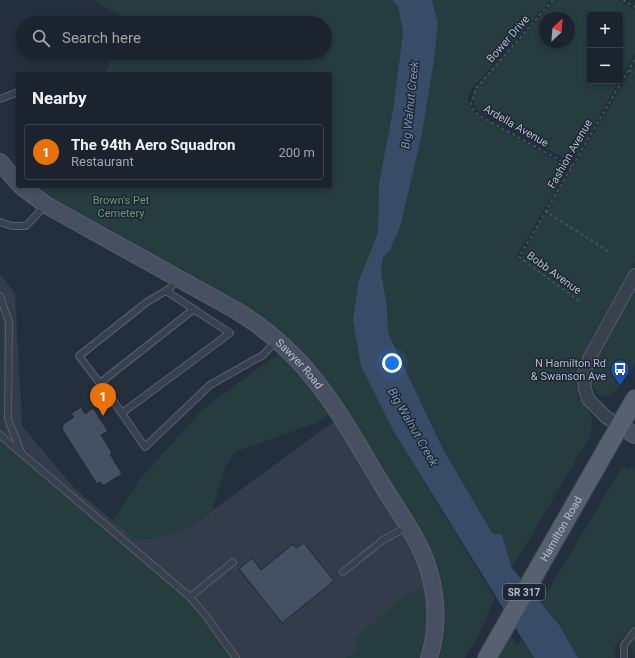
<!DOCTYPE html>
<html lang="en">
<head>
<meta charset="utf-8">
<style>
  :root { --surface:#1b232e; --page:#242b36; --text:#f1f3f6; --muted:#a0a4aa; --line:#39404a; --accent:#ea580c }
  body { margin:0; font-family:Roboto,sans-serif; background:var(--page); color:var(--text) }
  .controls { position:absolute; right:12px; top:12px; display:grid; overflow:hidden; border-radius:4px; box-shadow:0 2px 6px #0003 }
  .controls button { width:36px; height:36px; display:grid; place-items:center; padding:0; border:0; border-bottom:1px solid var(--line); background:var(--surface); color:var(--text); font:20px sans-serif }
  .compass { position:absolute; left:539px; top:12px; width:36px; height:36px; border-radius:50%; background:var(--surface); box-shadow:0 2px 6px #0003; rotate:26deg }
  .you { position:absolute; left:392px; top:363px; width:14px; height:14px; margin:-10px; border:3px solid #fff; border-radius:50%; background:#1a73e8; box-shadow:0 0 0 6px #1a73e833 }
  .badge { display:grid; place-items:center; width:26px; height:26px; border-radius:50%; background:var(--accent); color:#fff; font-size:13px; font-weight:700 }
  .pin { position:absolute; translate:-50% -33px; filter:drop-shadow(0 1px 2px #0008) }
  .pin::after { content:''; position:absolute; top:21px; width:14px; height:12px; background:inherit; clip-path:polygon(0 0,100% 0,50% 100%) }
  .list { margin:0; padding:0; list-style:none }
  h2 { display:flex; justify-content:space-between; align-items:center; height:52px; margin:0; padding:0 16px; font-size:17px }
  h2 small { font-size:13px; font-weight:400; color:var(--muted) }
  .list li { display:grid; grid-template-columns:26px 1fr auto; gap:12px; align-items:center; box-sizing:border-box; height:56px; margin:0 8px 8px; padding:0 8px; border:1px solid var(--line); border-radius:4px }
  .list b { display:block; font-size:15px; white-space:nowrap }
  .list p { margin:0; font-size:13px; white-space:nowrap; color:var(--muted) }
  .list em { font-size:13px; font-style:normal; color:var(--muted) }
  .icon { flex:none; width:22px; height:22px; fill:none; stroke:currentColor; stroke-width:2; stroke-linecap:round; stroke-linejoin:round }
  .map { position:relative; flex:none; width:635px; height:658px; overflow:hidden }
  .search { position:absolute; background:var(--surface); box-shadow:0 2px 6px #0003; left:16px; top:16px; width:316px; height:44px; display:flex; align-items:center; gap:10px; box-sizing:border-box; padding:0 14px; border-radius:22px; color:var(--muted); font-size:15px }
  .panel { position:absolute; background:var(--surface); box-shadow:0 2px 6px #0003; left:16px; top:72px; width:316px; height:116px; border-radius:4px }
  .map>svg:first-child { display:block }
  .airport { fill:#323c4b }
  .green { fill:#263c3f; fill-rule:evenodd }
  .water { fill:#394c67 }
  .building { fill:#455162; stroke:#1f2835 }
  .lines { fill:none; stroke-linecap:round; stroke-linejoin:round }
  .lane-casing { stroke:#565f6c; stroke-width:8 }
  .street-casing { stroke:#565f6c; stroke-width:14 }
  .secondary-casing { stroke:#565f6c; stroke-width:18 }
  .primary-casing { stroke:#414a57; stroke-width:20 }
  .path { stroke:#44595c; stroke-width:1.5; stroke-dasharray:3 3; stroke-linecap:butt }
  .lane { stroke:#38414e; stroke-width:6 }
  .street { stroke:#38414e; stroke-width:12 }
  .secondary { stroke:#465061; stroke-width:16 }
  .primary { stroke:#56606e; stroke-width:18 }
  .labels { text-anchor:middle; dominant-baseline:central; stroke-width:3; stroke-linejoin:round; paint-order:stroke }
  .shield { fill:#1d2633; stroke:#878f9c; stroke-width:1 }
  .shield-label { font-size:10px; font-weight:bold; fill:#b4bcc9 }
  .street-label { font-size:11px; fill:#b4bcc9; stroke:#1d2633 }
  .park-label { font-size:11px; fill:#6b9a76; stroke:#1d2633 }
  .poi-label { font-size:11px; fill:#b4bcc9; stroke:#1d2633; text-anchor:end }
  .water-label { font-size:12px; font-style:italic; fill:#7c92b1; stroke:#1d2633 }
</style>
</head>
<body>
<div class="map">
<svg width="635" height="658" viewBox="0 0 635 658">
  <rect width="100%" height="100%" fill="#242f3e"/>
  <path class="airport" d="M0 274 15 293 22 426 75 489 136 540 187 529 340 417 428 570 429 658H0Z"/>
  <g class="green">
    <path d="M94 0H392L398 6 403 32 393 110 379 183 378 233 359 280 394 432 495 598 479 634 465 658H439C451 615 443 576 424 537L332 388 317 369 286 337 43 194V189L46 186H330V74H105L114 53H325V23H132Z"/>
    <path d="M432 0H550L474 86C465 98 466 103 476 114L567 167 565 174 520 250 517 254 519 262 537 227 635 65V262L588 345 581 364 578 379V397C591 412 596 418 589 438L512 568 502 535 492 534 443 449 388 333 387 307 381 271 383 257 390 250 401 224 422 134 434 60 438 24Z"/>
    <path d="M555 0H619L635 10V53L620 79V15H590V81H619L577 154 571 162 477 110C472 102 472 96 476 88ZM545 18H569V42H545Z"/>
    <path d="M635 283C635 302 635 322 635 341 635 348 635 357 635 363 630 375 606 413 594 389 589 380 590 372 592 363Z"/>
    <path d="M0 306C8 345 0 386 5 426L3 430 0 427Z"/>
    <path d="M279 353 311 388 329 415 316 423 235 452 226 465 212 510 187 529 155 538 136 540 113 521 138 481 202 410Z"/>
    <path d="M0 435 181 589 236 658H0Z"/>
    <path d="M623 465 627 470 635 467V625L613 648 616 658H578L560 626 541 603Z"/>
    <path d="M416 590H424C430 613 427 636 420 658H346L360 648 355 639 405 594Z"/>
    <path d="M505 625 517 645 521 639 534 658H487Z"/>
    <path d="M635 635V658C630 648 627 645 635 635Z"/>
  </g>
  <path class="water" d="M392 0H432L438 24 434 60 422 134 401 224 390 250 383 257 381 271 387 307 388 333 443 449 492 533 502 535 512 568 560 626 578 658H534L394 432 361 366 353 320 359 280 378 233 379 183 393 110 403 32 398 6Z"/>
  <g class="building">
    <path d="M81 407 85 414 93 408 108 431 101 435 112 453 110 454 122 474 103 486 100 482 97 484 62 429 63 427 62 425 74 417 71 414Z"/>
    <path d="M304 543 334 581 282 623 239 569 252 558 261 570 293 544 296 548Z"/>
  </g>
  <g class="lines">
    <g class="lane-casing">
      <g id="lane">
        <path d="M0 99 18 92"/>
        <path d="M0 222 12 226H26L45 206"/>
        <path d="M177 280 169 289 147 302 79 356 112 399 145 447 210 385 263 355 277 340"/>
        <path d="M0 296 9 322 8 419 21 452"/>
        <path d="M100 383 194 309"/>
        <path d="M122 413 230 333 166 291"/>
        <path d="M0 435 190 597 206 616 236 658"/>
        <path d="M343 572 383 540 407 527"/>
        <path d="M190 597 233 562"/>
        <path d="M624 658V645L635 631"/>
      </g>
    </g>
    <g class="street-casing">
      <path id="street" d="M620 426 606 417 588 399 585 389 584 373 590 357 635 275"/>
    </g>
    <g class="secondary-casing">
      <g id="secondary">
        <path d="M0 162 18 183"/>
        <path id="s1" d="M21 186 46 205 237 311C266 329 293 352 314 379 340 411 360 448 381 483 398 511 420 540 429 571 437 599 438 630 429 658"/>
        <path d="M620 426 635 435"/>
      </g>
    </g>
    <g class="primary-casing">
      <g id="primary">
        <path id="s2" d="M487 658 635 399"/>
      </g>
    </g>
    <g class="path">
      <path d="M553 0 476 88 471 104 474 111 480 116 572 167"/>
      <path d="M623 0 635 7"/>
      <path d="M629 70 635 73"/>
      <path d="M545 211 611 253"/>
      <path d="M579 301 519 257 635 59"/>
    </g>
    <use href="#lane" class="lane"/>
    <use href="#street" class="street"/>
    <use href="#secondary" class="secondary"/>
    <use href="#primary" class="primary"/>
  </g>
  <defs>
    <g id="bus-pin" transform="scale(1)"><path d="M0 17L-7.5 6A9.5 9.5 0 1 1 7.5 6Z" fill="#1a4fb4" stroke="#1d2633"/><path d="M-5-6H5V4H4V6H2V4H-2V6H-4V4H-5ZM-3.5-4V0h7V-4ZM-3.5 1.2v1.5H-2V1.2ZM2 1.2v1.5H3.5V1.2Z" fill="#fff"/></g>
  </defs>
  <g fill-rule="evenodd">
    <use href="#bus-pin" x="620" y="369"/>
  </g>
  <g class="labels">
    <rect class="shield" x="503" y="584" width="42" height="16" rx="3"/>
    <g class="shield-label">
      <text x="524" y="592">SR 317</text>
    </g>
    <g class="street-label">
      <text transform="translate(508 39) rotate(-49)">Bower Drive</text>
      <text transform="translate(516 126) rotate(30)">Ardella Avenue</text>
      <text transform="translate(570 154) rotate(-60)">Fashion Avenue</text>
      <text transform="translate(554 273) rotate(36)">Bobb Avenue</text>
      <text stroke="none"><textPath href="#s1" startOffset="332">Sawyer Road</textPath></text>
      <text stroke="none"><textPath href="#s2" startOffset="149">Hamilton Road</textPath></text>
    </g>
    <g class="park-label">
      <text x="121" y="200">Brown's Pet<tspan x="121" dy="13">Cemetery</tspan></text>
    </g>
    <g class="poi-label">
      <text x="606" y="363">N Hamilton Rd<tspan x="606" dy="13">&amp; Swanson Ave</tspan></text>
    </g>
    <g class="water-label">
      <text transform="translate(410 105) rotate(-84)">Big Walnut Creek</text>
      <text transform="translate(413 427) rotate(60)">Big Walnut Creek</text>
    </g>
  </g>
</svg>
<div class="controls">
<button>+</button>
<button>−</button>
</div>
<svg class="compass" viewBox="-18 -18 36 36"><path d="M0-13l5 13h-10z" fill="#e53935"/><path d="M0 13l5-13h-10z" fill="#a0a4aa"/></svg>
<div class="you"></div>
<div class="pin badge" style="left:103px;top:416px;background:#e8710a">1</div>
<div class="search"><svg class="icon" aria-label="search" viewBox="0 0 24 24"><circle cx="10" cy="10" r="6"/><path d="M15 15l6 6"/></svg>Search here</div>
<section class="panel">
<h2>Nearby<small></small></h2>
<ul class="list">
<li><span class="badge" style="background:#e8710a">1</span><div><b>The 94th Aero Squadron</b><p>Restaurant</p></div><em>200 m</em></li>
</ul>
</section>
</div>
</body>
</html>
